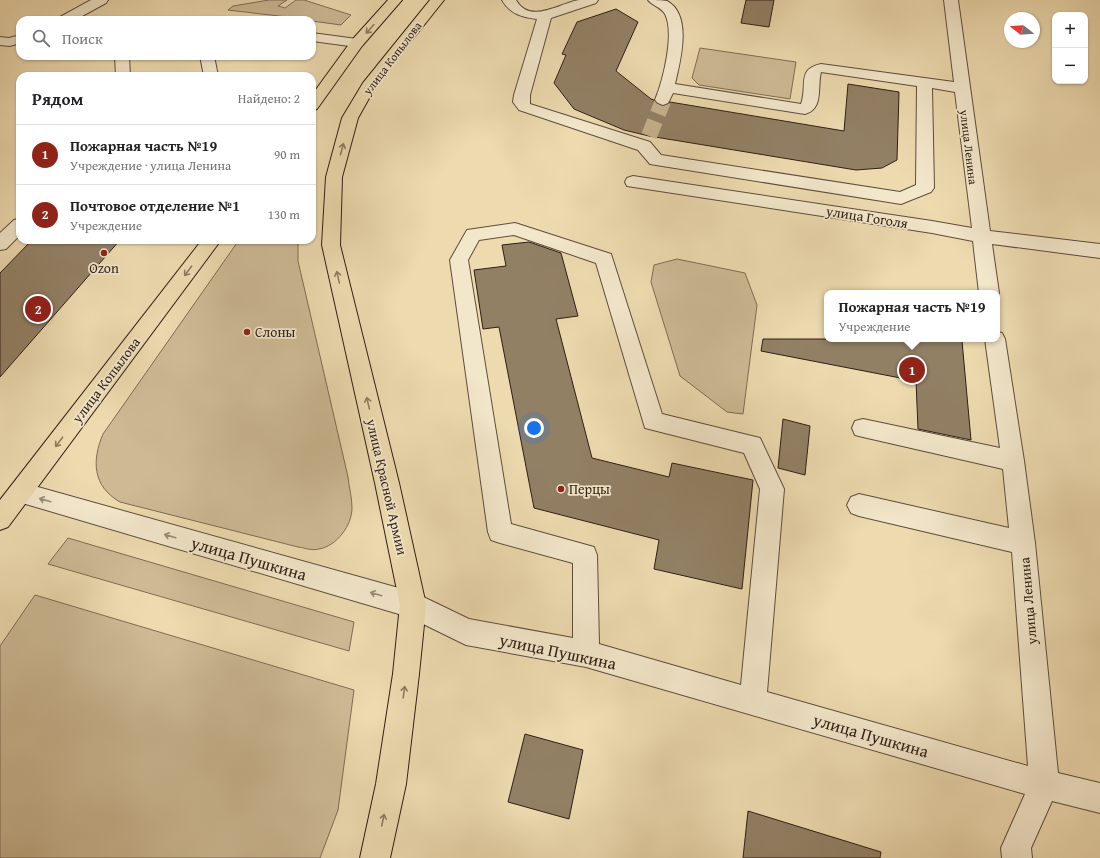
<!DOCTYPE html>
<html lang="ru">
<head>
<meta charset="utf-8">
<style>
  :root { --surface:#fff; --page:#f6f6f6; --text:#202124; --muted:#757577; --line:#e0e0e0; --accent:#8f2418 }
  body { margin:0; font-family:"Gentium Book Plus",serif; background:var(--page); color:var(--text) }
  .controls { position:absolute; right:12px; top:12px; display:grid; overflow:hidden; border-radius:8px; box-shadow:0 1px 3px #0004 }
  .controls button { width:36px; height:36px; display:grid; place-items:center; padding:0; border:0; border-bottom:1px solid var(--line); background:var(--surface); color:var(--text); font:20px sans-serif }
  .compass { position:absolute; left:1004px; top:12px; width:36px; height:36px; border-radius:50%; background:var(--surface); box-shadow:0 1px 3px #0004; rotate:287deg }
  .you { position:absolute; left:534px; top:428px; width:14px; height:14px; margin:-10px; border:3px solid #fff; border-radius:50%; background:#1a73e8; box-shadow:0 0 0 6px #1a73e833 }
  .badge { display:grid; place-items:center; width:26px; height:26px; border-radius:50%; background:var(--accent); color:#fff; font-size:13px; font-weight:700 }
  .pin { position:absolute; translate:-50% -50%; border:2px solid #fff; box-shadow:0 1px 4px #0006 }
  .popup { position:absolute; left:824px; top:290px; width:176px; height:52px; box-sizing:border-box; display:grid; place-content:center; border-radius:8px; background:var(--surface); filter:drop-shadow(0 1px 3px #0005); font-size:13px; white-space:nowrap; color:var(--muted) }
  .popup b { font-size:15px; color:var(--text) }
  .popup::after { content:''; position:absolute; left:50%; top:100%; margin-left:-8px; border:8px solid transparent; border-top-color:var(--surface) }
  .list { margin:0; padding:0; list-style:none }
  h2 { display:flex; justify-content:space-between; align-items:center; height:52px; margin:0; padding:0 16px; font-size:17px }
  h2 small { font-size:13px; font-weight:400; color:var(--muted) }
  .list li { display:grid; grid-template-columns:26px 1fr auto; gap:12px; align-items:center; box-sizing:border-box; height:60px; padding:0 16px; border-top:1px solid var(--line) }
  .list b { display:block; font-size:15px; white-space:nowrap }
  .list p { margin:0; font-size:13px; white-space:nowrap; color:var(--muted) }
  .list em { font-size:13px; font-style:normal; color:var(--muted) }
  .icon { flex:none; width:22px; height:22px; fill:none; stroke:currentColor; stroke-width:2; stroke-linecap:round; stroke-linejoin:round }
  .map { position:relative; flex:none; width:1100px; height:858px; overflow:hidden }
  .search { position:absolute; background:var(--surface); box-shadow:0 1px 3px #0004; left:16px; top:16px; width:300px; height:44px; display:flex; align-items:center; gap:10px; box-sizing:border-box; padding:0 14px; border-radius:12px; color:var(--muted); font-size:15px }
  .panel { position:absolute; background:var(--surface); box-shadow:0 1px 3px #0004; left:16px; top:72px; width:300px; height:172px; border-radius:12px }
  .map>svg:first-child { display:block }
  .green { fill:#cdba95; stroke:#7e6c55 }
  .building { fill:#928065; stroke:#2f1e15 }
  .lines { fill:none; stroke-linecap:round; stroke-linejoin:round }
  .minor-tunnel { stroke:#c7b490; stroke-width:16; stroke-dasharray:16 8; stroke-linecap:butt }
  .minor-casing { stroke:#5e4d3c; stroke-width:2 }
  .major-casing { stroke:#2f1e15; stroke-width:2 }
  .minor { fill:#f3e7cb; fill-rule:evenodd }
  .major { fill:#eddaaf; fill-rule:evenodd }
  .oneway { stroke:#8e7c62 }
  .oneway2 { stroke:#9b8d79 }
  .poi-dot { fill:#8f2418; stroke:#f3e7cb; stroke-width:1.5 }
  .labels { text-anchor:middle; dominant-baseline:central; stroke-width:3.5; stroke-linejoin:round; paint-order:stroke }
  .far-street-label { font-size:12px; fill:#2f1e15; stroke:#f3e7cb }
  .street-label { font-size:14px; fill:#2f1e15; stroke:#f3e7cb }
  .poi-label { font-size:14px; fill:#2f1e15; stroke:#f3e7cb; text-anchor:start }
  .near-street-label { font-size:17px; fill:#2f1e15; stroke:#f3e7cb }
</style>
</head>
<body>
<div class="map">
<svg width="1100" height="858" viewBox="0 0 1100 858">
  <rect width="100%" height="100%" fill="#eddaaf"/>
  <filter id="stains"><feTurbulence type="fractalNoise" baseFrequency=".005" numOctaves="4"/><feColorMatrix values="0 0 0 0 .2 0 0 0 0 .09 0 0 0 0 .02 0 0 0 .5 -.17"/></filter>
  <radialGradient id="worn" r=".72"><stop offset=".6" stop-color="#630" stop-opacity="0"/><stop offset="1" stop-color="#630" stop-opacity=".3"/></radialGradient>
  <g class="green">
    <path d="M269 0H287L278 6 285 8 296 0H304L351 15 341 25 312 21V20L228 10 233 6Z"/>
    <path d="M700 48 796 62 790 99 699 85 692 78Z"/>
    <path d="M239 240H298V261L348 477C349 487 352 498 352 508 352 525 337 546 319 549 312 551 305 548 298 547L120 502C92 486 92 460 103 434Z"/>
    <path d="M677 259 745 273 757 305 743 414 727 412 680 376 651 282 654 265Z"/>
    <path d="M68 538 354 622 349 651 48 564Z"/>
    <path d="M35 595 354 690 338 810 320 858H0V646Z"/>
  </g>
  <g class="building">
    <path d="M746 0H774L769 27 741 23Z"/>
    <path d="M616 9 638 22 616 71 651 99 654 100 657 104 664 106 670 102 844 131 848 84 899 92 897 160 882 168 856 170 649 136 624 130 574 109 554 83 566 55 562 54 577 22Z"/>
    <path d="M32 240H120L0 377V273Z"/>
    <path d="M529 242 561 253 578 316 556 319 592 458 669 477 672 463 753 480 742 589 654 569 659 540 534 508 499 327 483 329 474 270 506 266 502 245Z"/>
    <path d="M763 339H952L962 341 971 440 918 429 916 381 761 351Z"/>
    <path d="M783 419 810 426 805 475 778 468Z"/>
    <path d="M525 734 583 750 569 819 508 802Z"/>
    <path d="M748 811 881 852 880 858H743Z"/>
  </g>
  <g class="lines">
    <path class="minor-tunnel" d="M649 136 663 101"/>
    <g class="minor-casing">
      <g id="minor">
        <path d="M91 0H108L106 3 75 20H58L60 17Z"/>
        <path d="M502 0H516C530 25 560 3 579 0 585 0 592 0 598 0L596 3 551 18 530 95V104L650 142 661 155 900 192 916 185 917 86 821 72C817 87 824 109 805 114L673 93 668 103 663 105 658 103 655 100C663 81 675 33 665 14 661 7 653 6 648 0 654 0 662 0 667 1 693 15 680 62 675 84L801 104C808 86 796 69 821 64L954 82 944 0H958L990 231 1100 244V258L992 244 999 293 997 296V293H979L973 241 932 233 627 186 625 182 627 178 633 176 932 221 972 228 955 92 932 88 934 188 931 192 901 204 656 165 650 164 638 150 519 110 513 102 514 95 537 19C522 17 510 14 502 0Z"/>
        <path d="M312 33 357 39 362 40 364 43 362 46 357 47 312 41Z"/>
        <path d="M20 35V43L10 46 0 45V37L9 38Z"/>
        <path d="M115 56H129L130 76H116Z"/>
        <path d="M200 56H214L218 76H204Z"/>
        <path d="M20 218V235L6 249 0 250V233L14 220Z"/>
        <path d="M515 223 611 254 662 414 760 438 784 489 767 692 1028 766 1012 552 859 516 851 513 847 505 851 497 859 494 1009 528 1003 469 863 437 855 435 852 428 855 421 863 419 1000 448 985 339H997V332L1002 333 1005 339 1024 461 1035 543 1058 773 1100 783V813L1052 801 1031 848 1032 858H1002L1001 848 1025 794 586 667 466 645 409 617 12 500 8 493 12 486 20 482 413 592 469 619 573 638V563L500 543 491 540 488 532 450 260 467 230ZM514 235 596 263 645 428 744 453 760 489 741 685 599 644 597 555 594 547 511 524 468 260 479 240Z"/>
      </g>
    </g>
    <g class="major-casing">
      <g id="major">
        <path d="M388 0H402L362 46 317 109 312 111V95L352 40Z"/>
        <path d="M430 0H444L377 84 358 118 342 177 340 245 399 483 426 605 419 674 406 784 390 858H360L376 784 393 674 400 605 375 483 322 245 326 177 342 118 363 83Z"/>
        <path d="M202 240H221L8 527 0 530V500Z"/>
      </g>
    </g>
    <use href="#minor" class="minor"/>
    <use href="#major" class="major"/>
  </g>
  <defs><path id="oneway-shaft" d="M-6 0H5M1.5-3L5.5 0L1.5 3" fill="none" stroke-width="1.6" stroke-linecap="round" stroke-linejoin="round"/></defs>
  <g class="oneway">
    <use href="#oneway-shaft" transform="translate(370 29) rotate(132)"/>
    <use href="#oneway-shaft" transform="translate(342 149) rotate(-75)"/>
    <use href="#oneway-shaft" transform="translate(188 271) rotate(127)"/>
    <use href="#oneway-shaft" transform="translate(338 277) rotate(-103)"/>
    <use href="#oneway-shaft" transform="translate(368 403) rotate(-103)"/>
    <use href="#oneway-shaft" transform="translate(59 442) rotate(127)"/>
    <use href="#oneway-shaft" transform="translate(404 692) rotate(-82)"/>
    <use href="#oneway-shaft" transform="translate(383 820) rotate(-78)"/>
  </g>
  <g class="oneway2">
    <use href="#oneway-shaft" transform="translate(45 500) rotate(-164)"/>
    <use href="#oneway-shaft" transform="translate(170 536) rotate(-164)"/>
    <use href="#oneway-shaft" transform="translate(376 594) rotate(-164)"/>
  </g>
  <g class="poi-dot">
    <circle cx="104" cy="253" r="4"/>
    <circle cx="247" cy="332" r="4"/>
    <circle cx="561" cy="489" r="4"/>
  </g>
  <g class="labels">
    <g class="far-street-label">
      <text transform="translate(392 58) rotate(-53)">улица Копылова</text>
      <text transform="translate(969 147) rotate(83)">улица Ленина</text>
    </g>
    <g class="street-label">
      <text transform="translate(867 217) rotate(9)">улица Гоголя</text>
      <text transform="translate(106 380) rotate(-53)">улица Копылова</text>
      <text transform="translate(387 487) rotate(77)">улица Красной Армии</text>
      <text transform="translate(1028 601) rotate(-95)">улица Ленина</text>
    </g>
    <g class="poi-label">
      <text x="104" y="268" text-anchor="middle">Ozon</text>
      <text x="255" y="332">Слоны</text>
      <text x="569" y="489">Перцы</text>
    </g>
    <g class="near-street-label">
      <text transform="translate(249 558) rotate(16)">улица Пушкина</text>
      <text transform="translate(558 651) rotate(12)">улица Пушкина</text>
      <text transform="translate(871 735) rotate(16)">улица Пушкина</text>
    </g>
  </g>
  <rect width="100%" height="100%" filter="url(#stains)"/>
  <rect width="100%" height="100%" fill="url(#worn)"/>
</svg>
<div class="controls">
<button>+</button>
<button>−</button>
</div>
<svg class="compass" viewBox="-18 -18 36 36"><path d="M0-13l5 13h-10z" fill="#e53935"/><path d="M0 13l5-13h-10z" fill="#757577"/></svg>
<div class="you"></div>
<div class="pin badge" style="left:912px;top:370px">1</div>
<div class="popup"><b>Пожарная часть №19</b>Учреждение</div>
<div class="pin badge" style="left:38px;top:309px">2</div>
<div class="search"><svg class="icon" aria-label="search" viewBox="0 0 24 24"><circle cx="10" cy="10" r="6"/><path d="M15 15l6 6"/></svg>Поиск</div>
<section class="panel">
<h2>Рядом<small>Найдено: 2</small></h2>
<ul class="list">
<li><span class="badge">1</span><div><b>Пожарная часть №19</b><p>Учреждение · улица Ленина</p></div><em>90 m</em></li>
<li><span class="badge">2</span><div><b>Почтовое отделение №1</b><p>Учреждение</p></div><em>130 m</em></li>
</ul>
</section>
</div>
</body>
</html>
